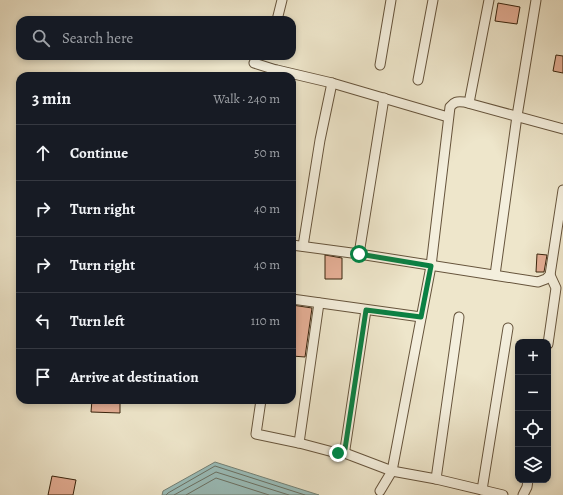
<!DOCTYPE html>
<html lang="en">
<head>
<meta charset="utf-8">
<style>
  :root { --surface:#171b24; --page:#242831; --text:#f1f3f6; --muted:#9ea1a6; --line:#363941 }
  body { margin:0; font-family:Alegreya,serif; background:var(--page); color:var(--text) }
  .controls { position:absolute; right:12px; bottom:12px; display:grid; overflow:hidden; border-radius:8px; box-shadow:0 2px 6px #0003 }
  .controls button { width:36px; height:36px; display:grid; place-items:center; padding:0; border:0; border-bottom:1px solid var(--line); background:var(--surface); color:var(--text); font:20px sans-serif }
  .stop { position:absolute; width:12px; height:12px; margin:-9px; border:3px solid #0b8043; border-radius:50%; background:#fff }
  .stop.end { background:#0b8043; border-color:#fff; box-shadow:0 1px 4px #0008 }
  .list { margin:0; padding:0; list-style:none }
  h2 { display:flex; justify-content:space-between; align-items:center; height:52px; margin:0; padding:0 16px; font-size:17px }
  h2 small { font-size:13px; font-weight:400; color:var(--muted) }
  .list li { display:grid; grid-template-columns:26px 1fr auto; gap:12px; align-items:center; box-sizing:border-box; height:56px; padding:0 16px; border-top:1px solid var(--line) }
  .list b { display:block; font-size:15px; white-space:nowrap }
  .list em { font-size:13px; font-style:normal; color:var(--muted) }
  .icon { flex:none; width:22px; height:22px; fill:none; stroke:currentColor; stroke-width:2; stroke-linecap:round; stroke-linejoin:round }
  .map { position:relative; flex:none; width:563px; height:495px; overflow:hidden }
  .search { position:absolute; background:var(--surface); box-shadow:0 2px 6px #0003; left:16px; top:16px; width:280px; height:44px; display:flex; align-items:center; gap:10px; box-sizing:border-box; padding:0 14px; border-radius:12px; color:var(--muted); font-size:15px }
  .panel { position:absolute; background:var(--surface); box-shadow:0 2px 6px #0003; left:16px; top:72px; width:280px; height:332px; border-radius:12px }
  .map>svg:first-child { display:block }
  .water { fill:#9abebb; stroke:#738075 }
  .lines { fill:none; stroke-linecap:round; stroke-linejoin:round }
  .shore { stroke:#6a7164; stroke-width:1 }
  .building { fill:#e4ae95; stroke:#39240d }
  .minor-casing { stroke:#66543c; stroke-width:11 }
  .minor { stroke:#f4efdd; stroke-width:9 }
  .route { stroke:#0b8043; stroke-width:5 }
</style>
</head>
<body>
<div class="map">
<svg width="563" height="495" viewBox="0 0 563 495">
  <rect width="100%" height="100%" fill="#eee6cb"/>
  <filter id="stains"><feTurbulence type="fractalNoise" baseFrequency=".005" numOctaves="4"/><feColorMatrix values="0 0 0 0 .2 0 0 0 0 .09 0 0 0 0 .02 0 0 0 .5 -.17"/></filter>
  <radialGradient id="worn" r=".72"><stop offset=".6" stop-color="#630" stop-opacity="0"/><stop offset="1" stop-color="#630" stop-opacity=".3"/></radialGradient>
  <path class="water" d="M215 462 319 495H162L163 491Z"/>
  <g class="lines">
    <g class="shore">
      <path d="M166 495 168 493 215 466 305 495"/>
      <path d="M174 495 216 472 289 495"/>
      <path d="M186 495 216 478 269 495"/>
    </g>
  </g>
  <g class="building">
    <path d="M498 3 520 7 517 24 495 21Z"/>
    <path d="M556 55 563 56V73L553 71Z"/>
    <path d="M537 254 547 255 544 272H536Z"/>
    <path d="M325 255 342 258V279H325Z"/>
    <path d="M292 305 312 308 305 357 292 356Z"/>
    <path d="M92 400H120V413L91 412Z"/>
    <path d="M52 476 76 480 73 495H48Z"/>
  </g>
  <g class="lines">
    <g class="minor-casing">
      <g id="minor">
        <path d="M277 20 282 0"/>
        <path d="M254 63 276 70"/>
        <path d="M380 65 391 0"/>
        <path d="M271 76 273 71 277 70 332 83 448 117"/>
        <path d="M418 80 433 0"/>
        <path d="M469 103 489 0"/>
        <path d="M292 245 359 254 538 282 546 279 550 275 563 190"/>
        <path d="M303 246 320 140 332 83"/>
        <path d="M359 254 384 98"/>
        <path d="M495 275 517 116 536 0"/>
        <path d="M292 299 421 317"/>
        <path d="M548 344 556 288 550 275"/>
        <path d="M261 400 256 434 299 443 333 452H342L345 449 366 310"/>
        <path d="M299 443 319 303"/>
        <path d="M342 452 392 471 436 479 503 495"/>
        <path d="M436 479 459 317"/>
        <path d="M482 490 508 328"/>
        <path d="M380 491 392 471 431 266 450 107C454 102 457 101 464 102L563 129"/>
        <path d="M523 495 527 487 528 480"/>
      </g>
    </g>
    <use href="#minor" class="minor"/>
  </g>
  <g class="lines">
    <path class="route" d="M338 453 342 452 345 449 366 310 421 317 431 266 359 254"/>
  </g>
  <rect width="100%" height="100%" filter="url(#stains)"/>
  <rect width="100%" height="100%" fill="url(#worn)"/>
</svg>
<div class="controls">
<button>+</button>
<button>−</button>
<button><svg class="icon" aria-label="locate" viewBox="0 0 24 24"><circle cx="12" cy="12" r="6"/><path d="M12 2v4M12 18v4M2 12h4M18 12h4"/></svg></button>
<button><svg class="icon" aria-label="layers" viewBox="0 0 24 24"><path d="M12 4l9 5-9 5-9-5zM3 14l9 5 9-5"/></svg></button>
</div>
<div class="stop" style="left:359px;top:254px"></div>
<div class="stop end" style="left:338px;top:453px"></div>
<div class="search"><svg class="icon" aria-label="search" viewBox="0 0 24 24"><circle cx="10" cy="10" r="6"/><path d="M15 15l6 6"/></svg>Search here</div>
<section class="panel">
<h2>3 min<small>Walk · 240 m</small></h2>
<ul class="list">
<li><svg class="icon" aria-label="ahead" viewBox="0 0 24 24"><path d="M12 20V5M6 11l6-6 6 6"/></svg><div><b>Continue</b></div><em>50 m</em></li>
<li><svg class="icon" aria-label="right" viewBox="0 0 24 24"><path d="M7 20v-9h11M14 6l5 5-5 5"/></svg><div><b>Turn right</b></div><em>40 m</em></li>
<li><svg class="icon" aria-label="right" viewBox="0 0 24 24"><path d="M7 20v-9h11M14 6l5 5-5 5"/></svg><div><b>Turn right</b></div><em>40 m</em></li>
<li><svg class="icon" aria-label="left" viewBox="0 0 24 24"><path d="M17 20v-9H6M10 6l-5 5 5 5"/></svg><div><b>Turn left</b></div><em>110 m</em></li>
<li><svg class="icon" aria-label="arrive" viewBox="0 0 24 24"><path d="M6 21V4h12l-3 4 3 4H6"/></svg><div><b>Arrive at destination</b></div></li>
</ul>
</section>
</div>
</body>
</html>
